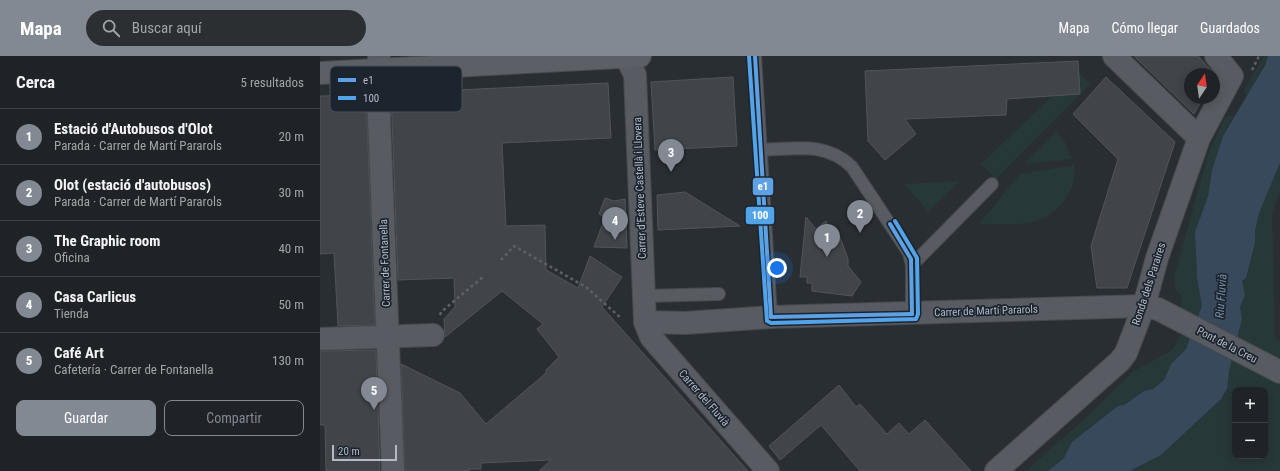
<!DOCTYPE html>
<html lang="es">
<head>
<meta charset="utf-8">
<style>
  :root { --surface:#1f2226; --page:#2c2f32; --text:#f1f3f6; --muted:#a1a4a7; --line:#3c3f43; --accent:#828992 }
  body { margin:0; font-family:"Roboto Condensed",sans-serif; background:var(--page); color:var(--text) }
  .controls { position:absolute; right:12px; bottom:12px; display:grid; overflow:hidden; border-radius:8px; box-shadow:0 2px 10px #0003 }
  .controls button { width:36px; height:36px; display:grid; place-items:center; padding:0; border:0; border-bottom:1px solid var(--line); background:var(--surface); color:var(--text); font:20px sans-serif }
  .compass { position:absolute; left:864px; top:12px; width:36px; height:36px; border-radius:50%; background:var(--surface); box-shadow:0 2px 10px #0003; rotate:13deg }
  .scale { position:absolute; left:12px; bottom:10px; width:65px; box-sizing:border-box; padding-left:4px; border:2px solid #b2bac5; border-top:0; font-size:11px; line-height:14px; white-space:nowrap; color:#b2bac5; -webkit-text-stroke:3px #1c242e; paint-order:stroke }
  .you { position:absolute; left:457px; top:212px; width:14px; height:14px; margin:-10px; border:3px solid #fff; border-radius:50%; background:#1a73e8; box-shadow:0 0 0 6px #1a73e833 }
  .badge { display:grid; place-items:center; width:26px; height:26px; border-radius:50%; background:var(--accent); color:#fff; font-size:13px; font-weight:700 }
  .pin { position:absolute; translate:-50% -33px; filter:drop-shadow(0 1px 2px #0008) }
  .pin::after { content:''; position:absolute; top:21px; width:14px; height:12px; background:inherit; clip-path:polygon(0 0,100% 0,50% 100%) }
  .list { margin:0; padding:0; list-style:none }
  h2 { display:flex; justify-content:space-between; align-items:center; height:52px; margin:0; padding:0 16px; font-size:17px }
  h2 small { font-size:13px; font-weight:400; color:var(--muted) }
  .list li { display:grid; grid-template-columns:26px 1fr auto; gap:12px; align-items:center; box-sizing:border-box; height:56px; padding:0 16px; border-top:1px solid var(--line) }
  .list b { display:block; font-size:15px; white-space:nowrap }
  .list p { margin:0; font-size:13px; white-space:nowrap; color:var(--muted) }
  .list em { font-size:13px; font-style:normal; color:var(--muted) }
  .actions { display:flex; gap:8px; padding:12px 16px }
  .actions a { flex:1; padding:9px 0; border:1px solid var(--accent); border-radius:8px; text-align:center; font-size:14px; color:var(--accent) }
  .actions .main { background:var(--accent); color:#fff }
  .icon { flex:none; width:22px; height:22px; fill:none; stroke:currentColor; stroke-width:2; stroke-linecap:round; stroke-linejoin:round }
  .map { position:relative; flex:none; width:960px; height:415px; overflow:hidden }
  header { display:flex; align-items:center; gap:24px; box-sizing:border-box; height:56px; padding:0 20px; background:var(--accent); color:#fff }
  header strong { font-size:19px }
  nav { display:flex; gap:22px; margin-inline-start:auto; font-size:14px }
  .search { width:280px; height:36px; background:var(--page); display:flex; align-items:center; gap:10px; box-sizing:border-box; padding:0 14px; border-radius:22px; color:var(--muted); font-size:15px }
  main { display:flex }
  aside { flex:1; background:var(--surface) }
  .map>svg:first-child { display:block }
  .green { fill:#273839; fill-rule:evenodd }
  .water { fill:#38495c }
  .building { fill:#41454a; stroke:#50555b }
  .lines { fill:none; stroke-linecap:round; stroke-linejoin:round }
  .lane-casing { stroke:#464a4e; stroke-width:14 }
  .street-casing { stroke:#464a4e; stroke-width:24 }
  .secondary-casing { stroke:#464a4e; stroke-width:24 }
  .path { stroke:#5c6166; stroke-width:2.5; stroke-dasharray:3 3; stroke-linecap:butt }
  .lane { stroke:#585c62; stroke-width:12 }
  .street { stroke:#585c62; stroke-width:22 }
  .secondary { stroke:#5c6066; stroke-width:22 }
  .bus-1-casing { stroke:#1c242e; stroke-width:7 }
  .bus-2-casing { stroke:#1c242e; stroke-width:7 }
  .bus-1 { stroke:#5da1e4; stroke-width:4 }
  .bus-2 { stroke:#53a3e8; stroke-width:4 }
  .labels { text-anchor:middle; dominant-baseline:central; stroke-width:3.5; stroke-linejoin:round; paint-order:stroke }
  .street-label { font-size:11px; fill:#b2bac5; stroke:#1c242e }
  .water-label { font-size:12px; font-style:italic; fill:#758ca6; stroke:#1c242e }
  .key { fill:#1c242e; stroke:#49515b; stroke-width:1 }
  .key-label { font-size:11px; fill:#b2bac5 }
  .line-badge { stroke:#1c242e; stroke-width:1.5 }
  .badge-label { font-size:11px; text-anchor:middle; font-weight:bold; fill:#fff }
</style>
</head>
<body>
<header>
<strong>Mapa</strong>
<div class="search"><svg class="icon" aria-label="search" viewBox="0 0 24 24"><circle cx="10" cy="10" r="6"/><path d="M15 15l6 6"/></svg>Buscar aquí</div>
<nav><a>Mapa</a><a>Cómo llegar</a><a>Guardados</a></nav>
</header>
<main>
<aside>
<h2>Cerca<small>5 resultados</small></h2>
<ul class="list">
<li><span class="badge">1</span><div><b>Estació d'Autobusos d'Olot</b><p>Parada · Carrer de Martí Pararols</p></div><em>20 m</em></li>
<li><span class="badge">2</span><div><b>Olot (estació d'autobusos)</b><p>Parada · Carrer de Martí Pararols</p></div><em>30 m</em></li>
<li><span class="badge">3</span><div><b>The Graphic room</b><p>Oficina</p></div><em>40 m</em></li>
<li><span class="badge">4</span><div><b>Casa Carlicus</b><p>Tienda</p></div><em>50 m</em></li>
<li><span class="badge">5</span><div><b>Café Art</b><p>Cafetería · Carrer de Fontanella</p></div><em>130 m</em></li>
</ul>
<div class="actions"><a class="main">Guardar</a><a>Compartir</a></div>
</aside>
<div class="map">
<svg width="960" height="415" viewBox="0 0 960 415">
  <rect width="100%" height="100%" fill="#292e33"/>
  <g class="green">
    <path d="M944 0H948L927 40 924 34Z"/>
    <path d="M758 16 770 28 676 123 661 108Z"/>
    <path d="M906 60H913L903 80 892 114 888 140 875 176 877 221 882 250 866 293 851 308 844 324 833 333 824 335 804 349 798 350 752 386 744 402 728 415H706L760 367 814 315 852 294 862 278 861 239 856 234 854 221 889 95Z"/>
    <path d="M736 76 745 86 752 103 707 108V105Z"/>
    <path d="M960 107V135L952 157 955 282 960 284V415H810L841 399 905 339 909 315 922 263 920 251 925 239 922 225 926 222 935 187V175L939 157ZM915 334H945V400H915Z"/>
    <path d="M754 109C756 123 752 134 744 145 723 174 692 167 659 168L700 118Z"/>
    <path d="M640 125 608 155 584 128Z"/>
  </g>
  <path class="water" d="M948 0H960V107L939 157 935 175V187L926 222 922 225 925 239 920 251 922 263 909 315 907 333 901 343 841 399 810 415H728L744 402 752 386 798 350 804 349 824 335 833 333 844 324 851 308 866 293 882 250 877 221 875 176 888 140 892 114 903 80 945 9Z"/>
  <g class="building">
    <path d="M814 0H878L896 20 894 23V18H870V42H883L874 58Z"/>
    <path d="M758 5 760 38 687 43 686 59 585 63 596 78 565 104 548 85 545 15Z"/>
    <path d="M413 21 417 90 335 94 331 26Z"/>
    <path d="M786 21 855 86 807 232H777L771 190 798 103 753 58Z"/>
    <path d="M288 27 291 82 182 87 186 170 225 169 226 214 258 232 270 200 302 221 282 251 428 415H219L231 404 161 407V413H149V415H85L81 308 140 337 166 368 226 317V314L239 301 217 273 223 268 182 235 125 281 124 263 135 251 134 222 78 224 71 37Z"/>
    <path d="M46 39 55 269 18 270 14 197 0 198V40Z"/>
    <path d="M365 136 420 170 338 174 337 139Z"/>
    <path d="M285 142 294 145 305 143 307 192 274 191 285 161 279 158Z"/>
    <path d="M486 161 496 173 506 165 514 185 520 181 528 203V210L541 226 532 240 492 235V227H487V221H480Z"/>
    <path d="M56 294 60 415H6L5 369H0V295Z"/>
    <path d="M519 329 536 351 540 348 567 378 579 367 589 378 605 364 651 415H540L501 369 460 404 449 390Z"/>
  </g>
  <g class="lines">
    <g class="lane-casing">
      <g id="lane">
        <path d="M435 0 451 261"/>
        <path d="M441 94C475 93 506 85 532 111L589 197 592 209V258"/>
        <path d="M592 209 672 128"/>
        <path d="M324 240 399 238"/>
      </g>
    </g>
    <g class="street-casing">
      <g id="street">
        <path d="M59 0 58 35 73 415"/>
        <path d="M306 0 315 19 325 266 331 281 448 415"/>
        <path d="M794 0 879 82"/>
        <path d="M325 266 365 267 451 261 824 250 838 253 960 316"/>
        <path d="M0 283 113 279"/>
        <path d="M676 415 800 305 806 297 824 250 837 202 879 82 912 20 896 0"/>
      </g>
    </g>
    <g class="secondary-casing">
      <path id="secondary" d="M0 17 320 0"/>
    </g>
    <g class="path">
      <path d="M932 14 939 0"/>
      <path d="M181 204 194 190 266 231 302 263"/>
      <path d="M120 259 121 256 164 220"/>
    </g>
    <use href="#lane" class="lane"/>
    <use href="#street" class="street"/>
    <use href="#secondary" class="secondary"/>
    <g class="bus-1-casing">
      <g id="bus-1">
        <path d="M435 0 451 261"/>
        <path d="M570 168 591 203 592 258"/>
        <path d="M451 261 592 258"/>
      </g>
    </g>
    <g class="bus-2-casing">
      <path id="bus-2" d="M429 0 447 265 451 267 596 263 598 258 597 202 575 165"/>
    </g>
    <use href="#bus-1" class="bus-1"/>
    <use href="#bus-2" class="bus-2"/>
  </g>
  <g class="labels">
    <g class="street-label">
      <text transform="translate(320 132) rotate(-92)">Carrer d'Esteve Castellà i Llovera</text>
      <text transform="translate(65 207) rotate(-92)">Carrer de Fontanella</text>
      <text transform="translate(829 228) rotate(-72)">Ronda dels Paraires</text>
      <text transform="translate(666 255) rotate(-2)">Carrer de Martí Pararols</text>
      <text transform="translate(907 289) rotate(27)">Pont de la Creu</text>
      <text transform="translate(384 342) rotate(49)">Carrer del Fluvià</text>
    </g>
    <g class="water-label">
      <text transform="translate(901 240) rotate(-86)">Riu Fluvià</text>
    </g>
  </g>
  <rect x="10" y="10" width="132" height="46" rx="6" class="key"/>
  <rect x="18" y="22" width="18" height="4" fill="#5da1e4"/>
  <rect x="18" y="40" width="18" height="4" fill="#53a3e8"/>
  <g class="key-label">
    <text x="43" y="28">e1</text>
    <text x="43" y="46">100</text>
  </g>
  <g class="line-badge">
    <rect x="432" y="121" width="22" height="19" rx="4" fill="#5da1e4"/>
    <rect x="425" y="150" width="30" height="19" rx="4" fill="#53a3e8"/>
  </g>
  <g class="badge-label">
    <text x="443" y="134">e1</text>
    <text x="440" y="163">100</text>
  </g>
</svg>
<div class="controls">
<button>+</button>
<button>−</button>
</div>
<svg class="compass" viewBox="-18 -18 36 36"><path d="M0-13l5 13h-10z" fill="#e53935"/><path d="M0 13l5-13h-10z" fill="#a1a4a7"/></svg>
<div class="scale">20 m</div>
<div class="you"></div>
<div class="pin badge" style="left:507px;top:201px">1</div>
<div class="pin badge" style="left:540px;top:177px">2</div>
<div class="pin badge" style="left:351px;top:116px">3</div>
<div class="pin badge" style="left:295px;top:184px">4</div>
<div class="pin badge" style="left:54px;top:354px">5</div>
</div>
</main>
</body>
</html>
